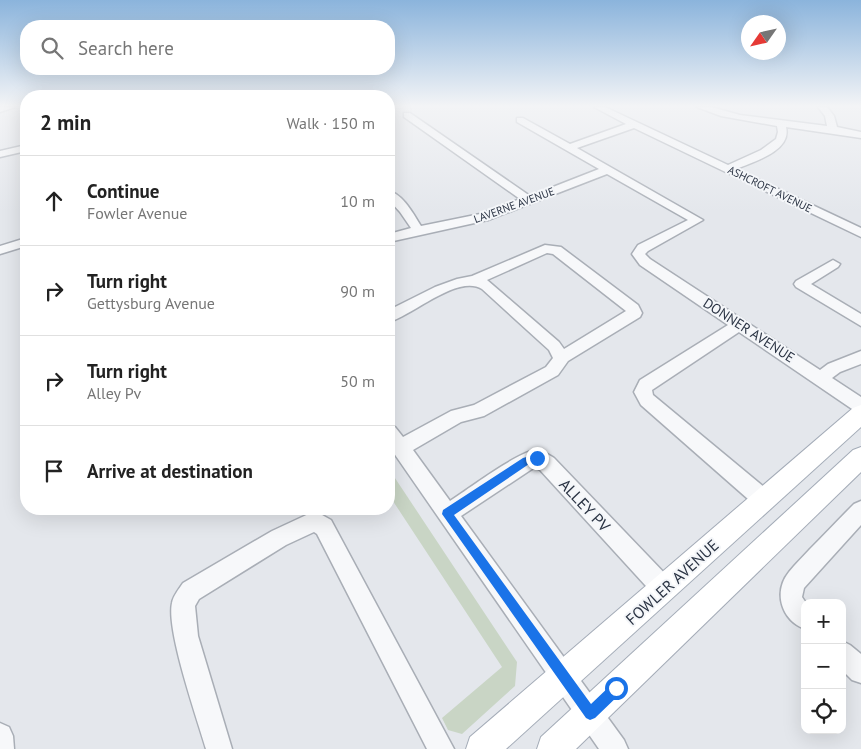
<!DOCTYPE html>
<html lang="en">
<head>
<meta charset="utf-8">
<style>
  :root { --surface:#fff; --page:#f2f2f2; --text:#222; --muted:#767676; --line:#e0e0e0 }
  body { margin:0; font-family:"PT Sans",sans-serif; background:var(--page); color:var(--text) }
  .controls { position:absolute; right:15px; bottom:15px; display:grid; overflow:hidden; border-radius:10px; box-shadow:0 5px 20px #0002 }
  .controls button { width:45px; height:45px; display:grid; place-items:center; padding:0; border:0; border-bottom:1px solid var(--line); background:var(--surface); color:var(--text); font:25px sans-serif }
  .compass { position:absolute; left:741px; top:15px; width:45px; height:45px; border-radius:50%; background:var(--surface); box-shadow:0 5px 20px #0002; rotate:236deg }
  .stop { position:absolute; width:15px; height:15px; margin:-11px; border:4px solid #1a73e8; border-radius:50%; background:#fff }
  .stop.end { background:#1a73e8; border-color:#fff; box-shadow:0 1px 5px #0008 }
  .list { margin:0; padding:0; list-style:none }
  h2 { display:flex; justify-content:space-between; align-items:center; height:65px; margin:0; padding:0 20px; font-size:21px }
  h2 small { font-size:16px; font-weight:400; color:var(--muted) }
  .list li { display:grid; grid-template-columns:32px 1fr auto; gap:15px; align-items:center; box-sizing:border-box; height:90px; padding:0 20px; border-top:1px solid var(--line) }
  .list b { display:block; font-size:19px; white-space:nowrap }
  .list p { margin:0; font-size:16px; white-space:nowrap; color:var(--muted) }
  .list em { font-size:16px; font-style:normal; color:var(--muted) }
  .icon { flex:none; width:28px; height:28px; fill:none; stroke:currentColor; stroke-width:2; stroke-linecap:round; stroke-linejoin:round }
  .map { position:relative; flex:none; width:861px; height:749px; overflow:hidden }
  .search { position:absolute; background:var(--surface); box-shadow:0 5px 20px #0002; left:20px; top:20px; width:375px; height:55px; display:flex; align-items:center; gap:12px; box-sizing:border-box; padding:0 18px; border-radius:20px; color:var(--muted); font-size:19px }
  .panel { position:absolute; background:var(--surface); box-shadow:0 5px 20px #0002; left:20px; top:90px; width:375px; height:425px; border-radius:20px }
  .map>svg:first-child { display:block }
  .green { fill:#c9d5c5 }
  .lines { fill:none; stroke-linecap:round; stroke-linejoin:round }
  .minor-casing { stroke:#a9aeb6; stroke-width:3 }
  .major-casing { stroke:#a3abb7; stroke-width:2 }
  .minor { fill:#f7f8fa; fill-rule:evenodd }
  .major { fill:#fff; fill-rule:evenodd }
  .route { fill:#1a73e8 }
  .labels { text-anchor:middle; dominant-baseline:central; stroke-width:4; stroke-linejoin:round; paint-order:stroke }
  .far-street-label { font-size:11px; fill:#2b3444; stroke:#f4f6f9 }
  .street-label { font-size:14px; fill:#2b3444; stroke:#f4f6f9 }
  .near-street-label { font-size:16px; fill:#2b3444; stroke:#f4f6f9 }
</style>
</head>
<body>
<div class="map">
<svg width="861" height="749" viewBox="0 0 861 749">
  <rect width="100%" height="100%" fill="#e4e7ec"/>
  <path class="green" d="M389 469 517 662 515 686 462 734 448 730 442 718 502 667 389 495Z"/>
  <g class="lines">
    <g class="minor-casing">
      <g id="minor">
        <path d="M0 107H15L0 112Z"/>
        <path d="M594 107H605L728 165 761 150 776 139 778 132 777 126 721 116 697 107H711L740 115 827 126 825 116 818 107H827L834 116 837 127 861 132V138L786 127C792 151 753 162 736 169L861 228V237L634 128 577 148 703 220 648 251 645 254 650 259 820 370 828 364 861 351V364L840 372 832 378 861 397V413L855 411 739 332 652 390 653 395 770 492 773 499 770 506 763 508 756 506 641 405 634 392 640 380 728 325 640 265 632 254 638 245 688 220 607 174 488 220 389 242V234L411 228 400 212 389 200V191C403 194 414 215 421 226L480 214 520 199 404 117V113H410L530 196 599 169 517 122V118H523L570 144 626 124Z"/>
        <path d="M26 145V151L0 157V151Z"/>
        <path d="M26 238V246L0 254V246Z"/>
        <path d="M545 245 561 247 638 305 642 313 640 317 568 361 558 375 484 416 461 422 413 450 450 501C467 490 519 451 536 450 542 450 549 455 554 458L672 581 675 589 672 597 664 600 656 597 540 470 535 467 461 516 624 740 628 749H599L389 446V424L395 427 403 437 451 411 474 405 546 367 553 358 549 350 482 289C458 274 413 315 389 322V310L435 287 457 279 472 276ZM547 253 553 254 626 311 564 349 559 342 487 280Z"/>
        <path d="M833 260 840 264 838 267 811 284 861 314V326L796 287 794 284 796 281Z"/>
        <path d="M861 501V525L804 588 802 597 806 603 805 629C781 620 773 592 789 572 795 564 803 557 810 549 825 534 839 519 854 504Z"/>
        <path d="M315 511 331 520 454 749H427L317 534 314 532 286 545 199 599 195 606 198 636 232 749H206C197 718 166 630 172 603 173 596 179 589 183 583L272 531Z"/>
        <path d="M842 641 850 645 861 654V683L852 680 842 670Z"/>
        <path d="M0 723 9 727 13 736 14 749H0Z"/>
      </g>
    </g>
    <g class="major-casing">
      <g id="major">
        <path d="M861 405V427L506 749H466L470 737 853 408Z"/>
        <path d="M861 447V472L576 749H537L541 737 853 450Z"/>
      </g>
    </g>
    <use href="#minor" class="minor"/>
    <use href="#major" class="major"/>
  </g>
  <linearGradient id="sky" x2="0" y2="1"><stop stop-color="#8bb4dc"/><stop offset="0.5" stop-color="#f3f4f6"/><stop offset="1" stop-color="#f3f4f6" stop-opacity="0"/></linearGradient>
  <rect width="861" height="212" fill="url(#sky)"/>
  <path class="route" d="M537 454 541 455V461L529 464 454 515 591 704 612 684 616 682 621 684 622 688 621 693 595 718 590 720 586 718 442 514 443 510 523 458Z"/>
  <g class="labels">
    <g class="far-street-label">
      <text transform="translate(770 189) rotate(26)">ASHCROFT AVENUE</text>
      <text transform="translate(514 205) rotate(-20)">LAVERNE AVENUE</text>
    </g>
    <g class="street-label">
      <text transform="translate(749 330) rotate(33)">DONNER AVENUE</text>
    </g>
    <g class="near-street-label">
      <text transform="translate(585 505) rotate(47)">ALLEY PV</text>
      <text transform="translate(672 582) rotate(-42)">FOWLER AVENUE</text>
    </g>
  </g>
</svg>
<div class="controls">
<button>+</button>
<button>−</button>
<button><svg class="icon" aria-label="locate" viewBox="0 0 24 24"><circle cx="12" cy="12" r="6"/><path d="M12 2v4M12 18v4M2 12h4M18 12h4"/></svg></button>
</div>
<svg class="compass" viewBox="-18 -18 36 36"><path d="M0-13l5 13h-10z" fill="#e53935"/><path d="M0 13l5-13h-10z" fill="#767676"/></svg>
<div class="stop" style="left:616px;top:688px"></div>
<div class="stop end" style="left:537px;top:458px"></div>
<div class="search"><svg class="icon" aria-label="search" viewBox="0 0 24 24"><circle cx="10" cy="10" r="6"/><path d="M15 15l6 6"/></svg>Search here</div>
<section class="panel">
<h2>2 min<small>Walk · 150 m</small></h2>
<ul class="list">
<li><svg class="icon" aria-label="ahead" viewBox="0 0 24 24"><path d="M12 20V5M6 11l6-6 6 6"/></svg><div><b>Continue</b><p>Fowler Avenue</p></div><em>10 m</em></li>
<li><svg class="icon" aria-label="right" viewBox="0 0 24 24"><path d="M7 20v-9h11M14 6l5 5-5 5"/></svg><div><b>Turn right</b><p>Gettysburg Avenue</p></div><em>90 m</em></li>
<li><svg class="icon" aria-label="right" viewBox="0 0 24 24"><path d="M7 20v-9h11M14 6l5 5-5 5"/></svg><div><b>Turn right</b><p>Alley Pv</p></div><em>50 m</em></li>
<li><svg class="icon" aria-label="arrive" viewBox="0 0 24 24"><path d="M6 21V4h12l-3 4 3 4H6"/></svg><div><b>Arrive at destination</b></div></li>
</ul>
</section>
</div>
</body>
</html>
